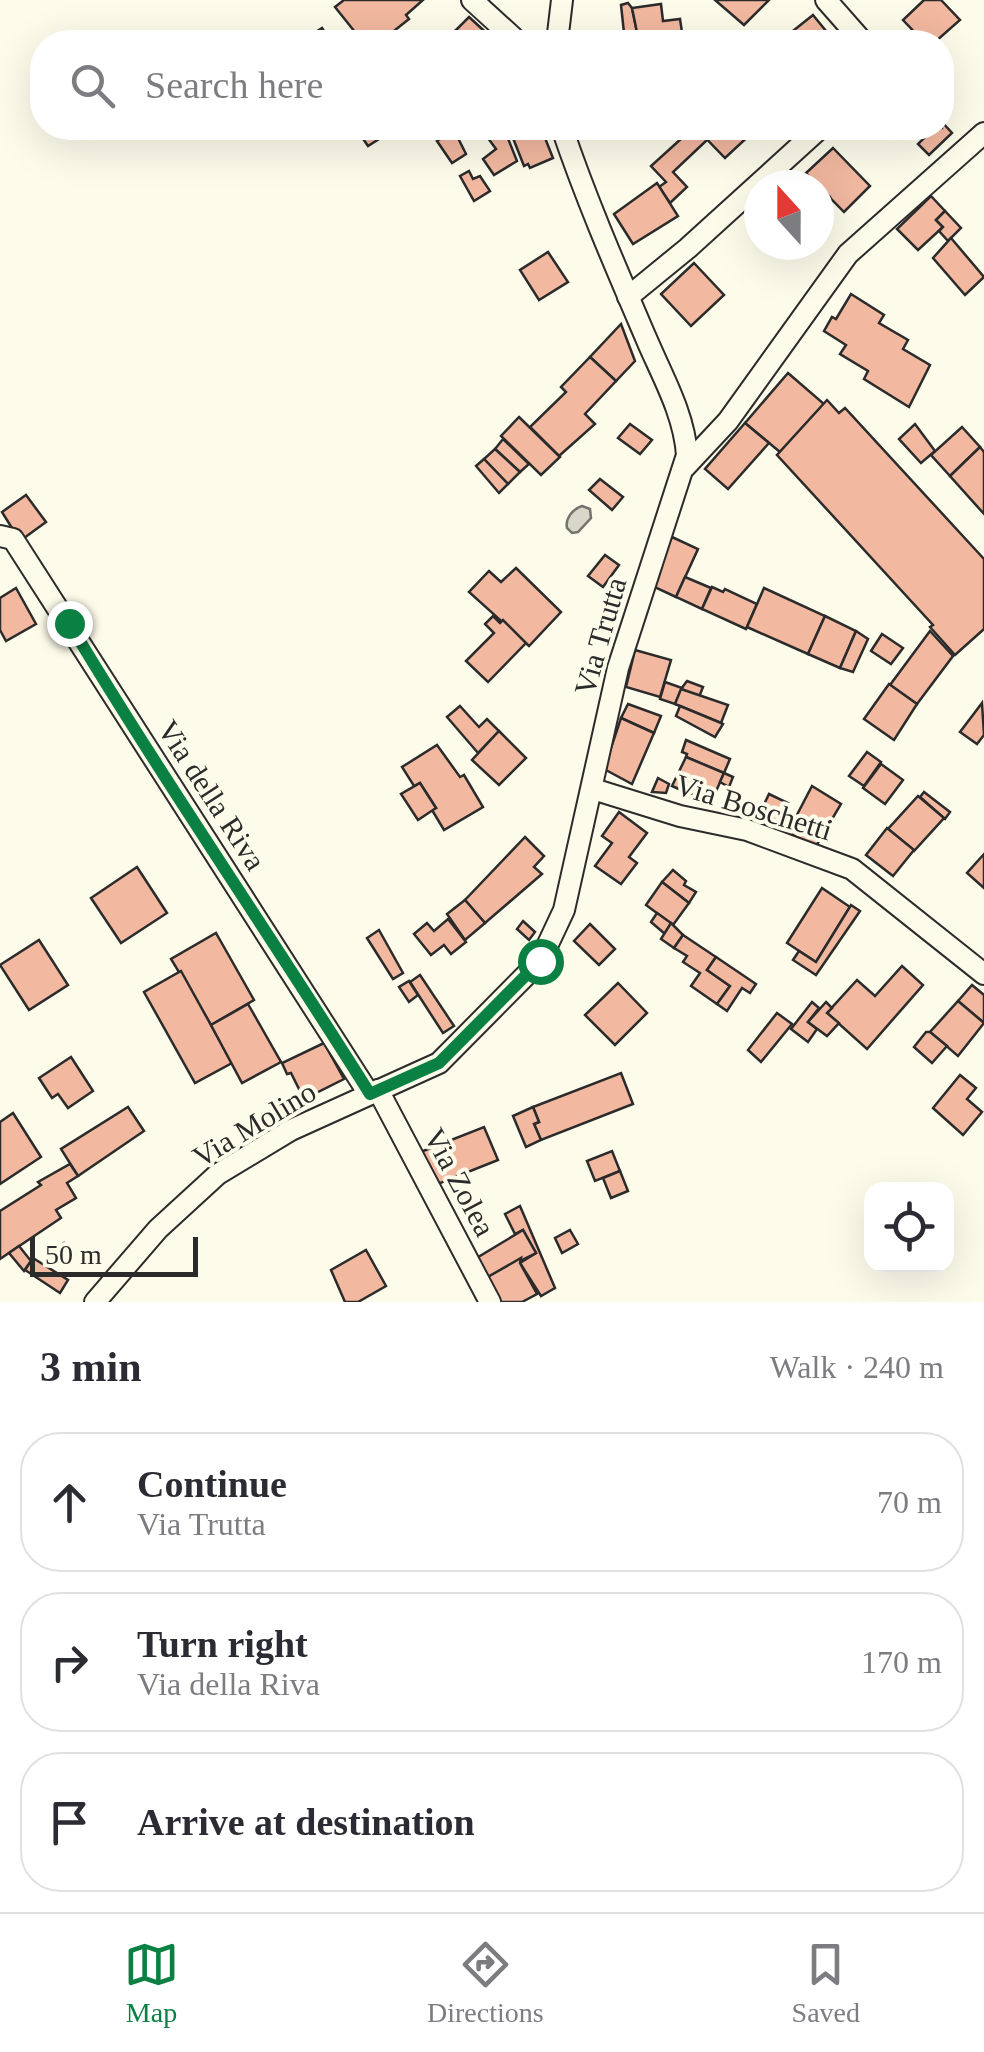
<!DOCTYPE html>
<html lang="en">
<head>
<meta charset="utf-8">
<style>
  :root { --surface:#fff; --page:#f7f7f7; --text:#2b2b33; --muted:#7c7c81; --line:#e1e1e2; --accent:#0b8043 }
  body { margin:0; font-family:Georgia,serif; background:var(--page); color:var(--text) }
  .controls { position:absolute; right:30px; bottom:30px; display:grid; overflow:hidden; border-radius:20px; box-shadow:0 10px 40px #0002 }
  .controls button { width:90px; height:90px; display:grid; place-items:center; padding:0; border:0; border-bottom:2px solid var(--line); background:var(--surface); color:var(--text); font:50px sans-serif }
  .compass { position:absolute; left:744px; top:170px; width:90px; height:90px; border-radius:50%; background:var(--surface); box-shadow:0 10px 40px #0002; rotate:339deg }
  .scale { position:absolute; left:30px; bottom:25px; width:168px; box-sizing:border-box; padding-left:10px; border:5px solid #2b2b2b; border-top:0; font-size:28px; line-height:35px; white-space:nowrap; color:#2b2b2b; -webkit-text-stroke:8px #fdfbea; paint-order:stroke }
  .stop { position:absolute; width:30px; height:30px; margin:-22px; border:8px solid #0b8043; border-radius:50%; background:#fff }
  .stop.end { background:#0b8043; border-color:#fff; box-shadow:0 2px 10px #0008 }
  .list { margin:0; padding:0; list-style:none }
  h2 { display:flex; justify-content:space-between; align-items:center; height:130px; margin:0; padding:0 40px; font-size:42px }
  h2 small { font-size:32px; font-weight:400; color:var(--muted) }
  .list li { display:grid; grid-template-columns:65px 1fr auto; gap:30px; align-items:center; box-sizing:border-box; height:140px; margin:0 20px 20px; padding:0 20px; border:2px solid var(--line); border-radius:40px }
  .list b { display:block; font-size:38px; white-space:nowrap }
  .list p { margin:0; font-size:32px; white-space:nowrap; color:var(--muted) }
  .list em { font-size:32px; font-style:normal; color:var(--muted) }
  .icon { flex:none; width:55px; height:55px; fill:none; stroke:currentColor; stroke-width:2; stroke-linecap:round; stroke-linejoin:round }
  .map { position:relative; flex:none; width:984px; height:1302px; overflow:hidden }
  .search { position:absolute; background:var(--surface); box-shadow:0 10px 40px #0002; left:30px; right:30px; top:30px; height:110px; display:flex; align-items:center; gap:25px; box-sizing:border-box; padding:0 35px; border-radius:40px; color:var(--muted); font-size:38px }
  .sheet { height:610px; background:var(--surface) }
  nav { display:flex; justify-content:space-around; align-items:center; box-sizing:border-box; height:140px; border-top:2px solid var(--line); background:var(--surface); font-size:28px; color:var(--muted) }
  nav a { display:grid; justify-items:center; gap:5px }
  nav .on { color:var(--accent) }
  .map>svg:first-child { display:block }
  .water { fill:#d8d7c9; stroke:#74746e; stroke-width:2.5 }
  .building { fill:#f2b8a0; stroke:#2b2b2b; stroke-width:2.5 }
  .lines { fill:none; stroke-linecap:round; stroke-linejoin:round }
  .street-casing { stroke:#2b2b2b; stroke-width:24 }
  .street { stroke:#fdfbea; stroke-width:20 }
  .route { stroke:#0b8043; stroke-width:12 }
  .labels { text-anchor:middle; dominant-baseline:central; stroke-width:8; stroke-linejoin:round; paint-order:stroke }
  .street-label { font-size:30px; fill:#2b2b2b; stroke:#fdfbea }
</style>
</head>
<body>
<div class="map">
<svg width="984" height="1302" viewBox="0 0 984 1302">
  <rect width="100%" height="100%" fill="#fdfbea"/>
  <path class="water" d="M582 506 590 509 591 518 578 532 572 533 567 528C565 518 573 509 582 506Z"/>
  <g class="building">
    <path d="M344 0H423L406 15 409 19 380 42H363L335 7Z"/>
    <path d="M715 0H769L744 25Z"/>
    <path d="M924 0H941L960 20 935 42H924L903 20Z"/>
    <path d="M628 3 632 8 639 42H625L621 5Z"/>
    <path d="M661 4 663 21 680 19 683 39 698 36 700 42H639L632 8Z"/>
    <path d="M813 15 835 42H779Z"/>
    <path d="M469 17 493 39 489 42H467L455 31Z"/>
    <path d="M322 28 331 42H312L308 37Z"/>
    <path d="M455 31 467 42H444Z"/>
    <path d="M942 122 952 133 929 155 918 144 934 128H942Z"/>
    <path d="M368 128H387L390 132 368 146 359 133Z"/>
    <path d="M494 128H501L507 136 517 161 494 175 483 159 496 149 485 134Z"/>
    <path d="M514 128H541L553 158 530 168 528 164 524 166 513 138 517 136Z"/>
    <path d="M693 128 707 140 673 172 687 187 670 203 659 187 666 182 651 166Z"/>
    <path d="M696 128H749L753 132 725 158Z"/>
    <path d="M454 130 466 154 452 163 437 141Z"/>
    <path d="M833 148 870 186 844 212 806 173Z"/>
    <path d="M469 171 473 179 480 176 490 191 474 201 460 176Z"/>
    <path d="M657 183 678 216 633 244 614 214Z"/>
    <path d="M819 186 830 197 819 208Z"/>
    <path d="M931 196 945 211 936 220 943 227 918 250 897 229Z"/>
    <path d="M945 211 961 228 948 241 939 231 943 227 936 220Z"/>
    <path d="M951 238 984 277 965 295 933 258Z"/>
    <path d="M548 252 568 282 539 300 520 270Z"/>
    <path d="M694 263 724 295 691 326 661 294Z"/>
    <path d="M851 294 884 315 879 323 908 340 903 349 930 365 909 407 864 379 868 371 840 354 846 345 824 331 832 317 836 319Z"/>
    <path d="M621 324 635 361 616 381 590 357Z"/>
    <path d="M590 357 616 381 585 414 595 424 559 456 530 427 566 392 561 387Z"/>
    <path d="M788 373 824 404 780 452 745 423Z"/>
    <path d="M827 400 839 413 845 408 984 559V629L955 655 930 627 933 625 777 455Z"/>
    <path d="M519 417 560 457 541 475 501 436Z"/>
    <path d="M745 423 769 443 728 489 705 469Z"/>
    <path d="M630 424 652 440 640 454 618 438Z"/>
    <path d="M915 424 935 451 921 463 899 439Z"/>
    <path d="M962 427 980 447 950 476 931 455Z"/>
    <path d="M503 439 529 464 520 472 495 449Z"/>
    <path d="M980 447 984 452V514L950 476Z"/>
    <path d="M495 449 520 472 508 484 484 459Z"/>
    <path d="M484 459 508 484 499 493 476 466Z"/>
    <path d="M600 479 623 497 612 510 589 490Z"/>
    <path d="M26 495 46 522 20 541 2 512Z"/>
    <path d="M672 537 698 549 676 597 650 585Z"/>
    <path d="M605 555 619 565 603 587 588 576Z"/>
    <path d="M516 568 561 612 529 646 469 592 489 571 501 582Z"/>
    <path d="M685 577 711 588 702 609 676 597Z"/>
    <path d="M712 587 723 592 725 589 757 604 746 629 702 609Z"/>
    <path d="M16 588 36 624 6 641 0 630V598Z"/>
    <path d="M764 588 825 616 808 654 747 627Z"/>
    <path d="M493 616 500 623 503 620 526 643 488 682 466 661 494 633 485 624Z"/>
    <path d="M825 616 856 631 840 668 808 654Z"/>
    <path d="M856 631 868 639 853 672 840 668Z"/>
    <path d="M930 631 953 656 917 704 890 685Z"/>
    <path d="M882 634 903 648 891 664 871 651Z"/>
    <path d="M635 650 671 660 660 697 626 687Z"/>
    <path d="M687 681 703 687 699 697 681 689Z"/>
    <path d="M665 682 682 688 675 704 660 699Z"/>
    <path d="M889 684 917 704 894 740 864 719Z"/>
    <path d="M681 689 728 705 721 723 675 704Z"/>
    <path d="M982 703 984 735 977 744 960 732Z"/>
    <path d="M628 704 661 716 654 733 621 718Z"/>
    <path d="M460 706 479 727 487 719 499 731 478 753 447 717Z"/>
    <path d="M680 706 721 723 723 724 715 737 676 716Z"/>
    <path d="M621 718 654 733 632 784 604 769Z"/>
    <path d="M499 731 526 758 499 785 472 760Z"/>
    <path d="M686 740 730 759 724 773 686 757 687 754 682 752Z"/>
    <path d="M437 745 460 777 464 775 483 807 444 830 432 810 436 808 420 783 414 786 402 767Z"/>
    <path d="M867 752 881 762 864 786 849 776Z"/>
    <path d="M686 757 724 773 711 803 672 786Z"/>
    <path d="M881 764 903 780 885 804 863 788Z"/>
    <path d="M724 773 733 777 729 787 720 782Z"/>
    <path d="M658 778 669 784 666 793 652 792Z"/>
    <path d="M420 783 436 808 418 820 401 794Z"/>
    <path d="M812 786 841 804 815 848 788 832Z"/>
    <path d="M924 792 950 812 945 819 920 797Z"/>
    <path d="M769 794 788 803 776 828 757 819Z"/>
    <path d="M918 796 944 818 914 851 888 829Z"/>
    <path d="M619 812 647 833 629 857 637 863 621 884 595 866 612 843 602 836Z"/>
    <path d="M887 828 914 850 893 876 866 855Z"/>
    <path d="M525 837 544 856 534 867 542 874 485 923 465 900Z"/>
    <path d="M984 854V888L967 873Z"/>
    <path d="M137 867 167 913 121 943 91 898Z"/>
    <path d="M673 870 686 881 684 885 696 892 689 903 662 882Z"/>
    <path d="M662 882 689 903 673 925 646 905Z"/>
    <path d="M822 888 850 907 816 962 787 943Z"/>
    <path d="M465 900 485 923 465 940 447 914Z"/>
    <path d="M851 905 860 911 816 975 793 960 799 951 816 962Z"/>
    <path d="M657 913 671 923 665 934 651 922Z"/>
    <path d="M448 919 466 942 451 954 444 945 431 955 414 934 427 923 434 931Z"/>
    <path d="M523 921 535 932 529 940 517 929Z"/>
    <path d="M671 923 683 935 674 948 661 939Z"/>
    <path d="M590 924 615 949 599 965 574 941Z"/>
    <path d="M379 930 403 973 393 979 367 938Z"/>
    <path d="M216 933 254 1000 211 1025 171 959Z"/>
    <path d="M683 935 716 957 707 970 730 986 717 1004 691 986 700 973 683 962 687 956 674 948Z"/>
    <path d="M39 940 68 985 29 1010 0 965Z"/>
    <path d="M716 957 756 984 750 993 742 988 727 1011 717 1004 730 986 707 970Z"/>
    <path d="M902 966 923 985 867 1049 827 1013 857 980 875 996Z"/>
    <path d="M181 971 232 1063 195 1083 144 992Z"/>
    <path d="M420 975 454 1026 443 1033 410 982Z"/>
    <path d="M409 981 418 995 409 1002 399 987Z"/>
    <path d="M618 983 647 1013 615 1045 585 1015Z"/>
    <path d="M972 985 984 995V1023L958 1001Z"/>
    <path d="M958 1001 984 1023 958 1056 930 1032Z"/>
    <path d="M812 1002 819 1008 808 1022 817 1029 808 1042 791 1029Z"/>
    <path d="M826 1002 832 1008 827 1013 839 1023 827 1036 808 1022Z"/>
    <path d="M248 1004 281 1062 242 1083 211 1025Z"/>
    <path d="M777 1013 792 1024 761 1062 748 1050Z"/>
    <path d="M926 1032H930L947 1046 932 1063 914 1047Z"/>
    <path d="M324 1043 344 1079 304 1099 291 1073 287 1074 282 1063Z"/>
    <path d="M71 1057 93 1091 68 1108 58 1094 52 1098 39 1078Z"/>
    <path d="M621 1073 633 1104 541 1140 534 1124 539 1122 533 1107Z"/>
    <path d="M960 1075 976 1088 967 1099 982 1112 963 1135 933 1108Z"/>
    <path d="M128 1107 144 1131 78 1176 61 1149Z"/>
    <path d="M533 1107 539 1122 534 1124 541 1140 526 1147 513 1116Z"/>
    <path d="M13 1113 41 1157 0 1184V1122Z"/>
    <path d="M484 1127 498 1160 433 1186 418 1153Z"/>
    <path d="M612 1151 620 1171 595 1181 587 1161Z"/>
    <path d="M70 1164 78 1176 67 1183 76 1198 56 1210 61 1218 0 1259V1211L41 1185 38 1182Z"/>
    <path d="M620 1171 628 1191 611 1198 603 1178Z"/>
    <path d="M520 1206 555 1288 541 1296 520 1263 536 1253 523 1230 515 1234 505 1214Z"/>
    <path d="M523 1230 536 1253 486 1278 475 1259Z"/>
    <path d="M570 1230 578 1244 562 1253 555 1238Z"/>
    <path d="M64 1243 74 1254 62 1263 53 1251Z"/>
    <path d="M19 1246 31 1261 24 1271 9 1253Z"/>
    <path d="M366 1250 386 1286 358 1302H345L331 1270Z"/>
    <path d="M33 1258 68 1280 60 1293 25 1270Z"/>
    <path d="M521 1258 520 1263 537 1294 522 1302H499L486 1278Z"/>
  </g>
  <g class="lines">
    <g class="street-casing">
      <g id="street">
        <path d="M472 0 518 42"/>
        <path d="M826 0 863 42"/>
        <path d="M557 42 562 0"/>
        <path d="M628 297 688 248 820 128"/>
        <path d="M685 467 728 421 848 254 984 133"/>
        <path d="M0 536 13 539 369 1094"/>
        <path d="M593 789 680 816 747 830 852 869 984 974"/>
        <path d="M378 1090 490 1302"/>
        <path d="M95 1302 158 1229 218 1174 291 1130 439 1063 540 961 564 910 618 668 687 455C684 413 662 376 646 338 616 268 586 199 562 128"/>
      </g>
    </g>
    <use href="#street" class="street"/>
  </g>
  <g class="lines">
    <path class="route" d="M69 623C165 783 271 936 370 1094L439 1063 540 961"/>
  </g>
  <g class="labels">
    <g class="street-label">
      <text transform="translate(600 636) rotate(-74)">Via Trutta</text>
      <text transform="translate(212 795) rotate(57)">Via della Riva</text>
      <text transform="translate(754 807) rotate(17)">Via Boschetti</text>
      <text transform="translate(254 1124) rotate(-31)">Via Molino</text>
      <text transform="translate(460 1182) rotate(62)">Via Zolea</text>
    </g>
  </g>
</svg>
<div class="controls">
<button><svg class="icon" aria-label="locate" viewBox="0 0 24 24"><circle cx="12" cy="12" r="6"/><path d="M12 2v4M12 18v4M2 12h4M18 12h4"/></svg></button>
</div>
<svg class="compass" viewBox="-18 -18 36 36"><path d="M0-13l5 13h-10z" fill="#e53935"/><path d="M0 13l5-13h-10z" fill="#7c7c81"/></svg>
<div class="scale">50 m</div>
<div class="stop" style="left:540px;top:961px"></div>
<div class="stop end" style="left:69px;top:623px"></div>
<div class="search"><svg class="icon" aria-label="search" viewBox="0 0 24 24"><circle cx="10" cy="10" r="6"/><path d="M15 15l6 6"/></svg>Search here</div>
</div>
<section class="sheet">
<h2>3 min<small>Walk · 240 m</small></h2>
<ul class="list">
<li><svg class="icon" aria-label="ahead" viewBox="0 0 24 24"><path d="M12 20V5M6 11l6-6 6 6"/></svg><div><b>Continue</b><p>Via Trutta</p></div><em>70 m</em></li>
<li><svg class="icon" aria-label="right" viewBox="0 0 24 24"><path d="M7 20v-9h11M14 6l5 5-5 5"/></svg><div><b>Turn right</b><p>Via della Riva</p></div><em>170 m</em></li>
<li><svg class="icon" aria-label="arrive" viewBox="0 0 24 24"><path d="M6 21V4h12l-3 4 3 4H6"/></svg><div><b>Arrive at destination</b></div></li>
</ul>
</section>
<nav>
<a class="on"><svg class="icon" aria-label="map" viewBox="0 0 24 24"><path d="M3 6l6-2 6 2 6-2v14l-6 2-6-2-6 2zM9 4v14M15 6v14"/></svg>Map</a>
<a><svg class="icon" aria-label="directions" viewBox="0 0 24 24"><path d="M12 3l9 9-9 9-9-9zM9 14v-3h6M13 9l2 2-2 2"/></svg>Directions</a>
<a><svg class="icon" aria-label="saved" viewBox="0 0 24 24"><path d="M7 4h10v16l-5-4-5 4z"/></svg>Saved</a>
</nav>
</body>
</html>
